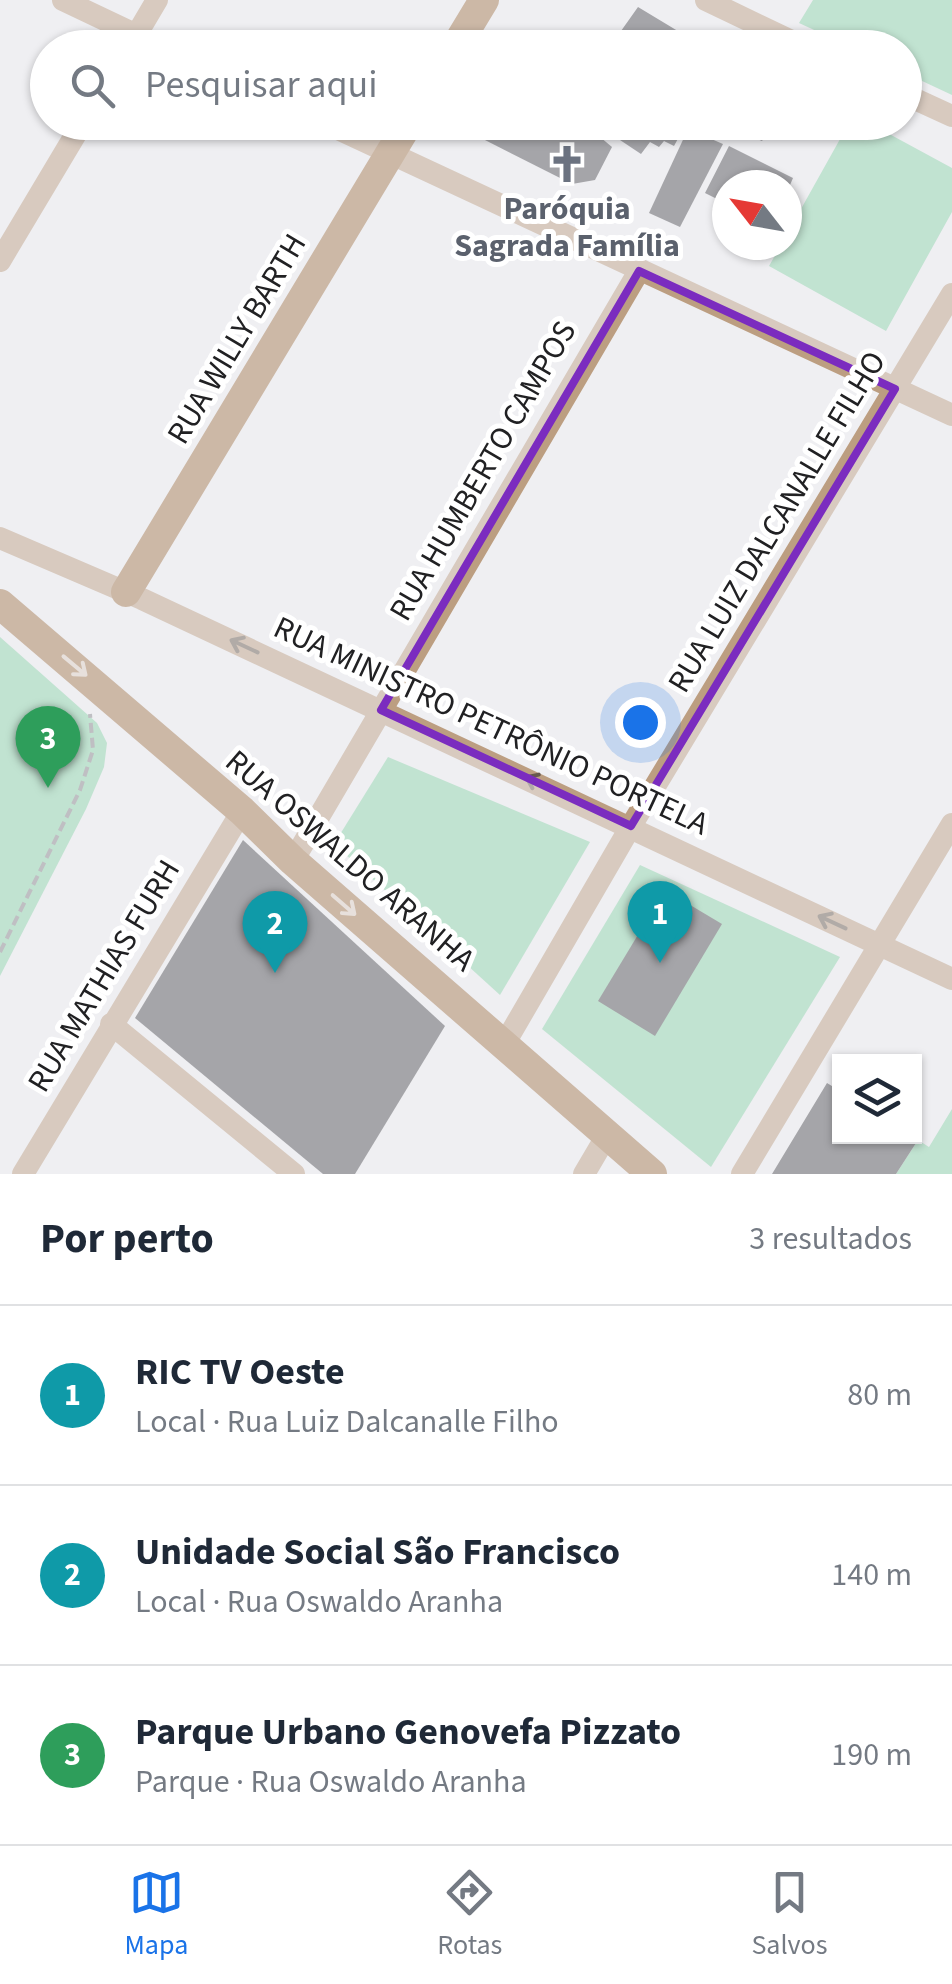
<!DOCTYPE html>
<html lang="pt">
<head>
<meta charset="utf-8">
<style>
  :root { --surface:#fff; --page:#f6f6f7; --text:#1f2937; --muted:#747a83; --line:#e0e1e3; --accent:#1a73e8 }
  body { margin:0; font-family:"Source Sans 3",sans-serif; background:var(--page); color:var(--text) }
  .controls { position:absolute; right:30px; bottom:30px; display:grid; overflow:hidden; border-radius:0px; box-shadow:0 2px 8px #0004 }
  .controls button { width:90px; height:90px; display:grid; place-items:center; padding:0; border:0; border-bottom:2px solid var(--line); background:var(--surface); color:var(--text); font:50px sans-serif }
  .compass { position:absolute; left:712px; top:170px; width:90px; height:90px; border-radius:50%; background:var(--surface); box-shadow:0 2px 8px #0004; rotate:301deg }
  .you { position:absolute; left:640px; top:722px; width:35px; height:35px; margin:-25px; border:8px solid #fff; border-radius:50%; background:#1a73e8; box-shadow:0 0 0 15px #1a73e833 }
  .badge { display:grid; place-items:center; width:65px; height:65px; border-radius:50%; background:var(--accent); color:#fff; font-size:32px; font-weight:700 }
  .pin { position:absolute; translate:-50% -82px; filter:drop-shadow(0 2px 5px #0008) }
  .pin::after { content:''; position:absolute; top:52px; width:35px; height:30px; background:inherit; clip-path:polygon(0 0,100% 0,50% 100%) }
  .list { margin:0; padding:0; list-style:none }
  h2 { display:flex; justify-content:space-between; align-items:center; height:130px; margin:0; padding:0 40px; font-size:42px }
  h2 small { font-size:32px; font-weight:400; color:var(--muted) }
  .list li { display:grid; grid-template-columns:65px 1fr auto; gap:30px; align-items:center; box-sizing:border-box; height:180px; padding:0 40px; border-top:2px solid var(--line) }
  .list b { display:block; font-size:38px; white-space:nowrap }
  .list p { margin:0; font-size:32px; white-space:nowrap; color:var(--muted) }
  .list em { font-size:32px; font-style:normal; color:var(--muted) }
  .icon { flex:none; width:55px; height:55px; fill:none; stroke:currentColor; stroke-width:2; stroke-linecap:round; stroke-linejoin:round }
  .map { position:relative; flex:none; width:952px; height:1174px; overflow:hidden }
  .search { position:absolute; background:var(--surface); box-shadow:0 2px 8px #0004; left:30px; right:30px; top:30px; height:110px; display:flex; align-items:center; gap:25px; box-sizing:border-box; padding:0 35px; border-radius:55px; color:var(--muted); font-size:38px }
  .sheet { height:670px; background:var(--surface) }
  nav { display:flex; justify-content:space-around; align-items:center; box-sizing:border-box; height:140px; border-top:2px solid var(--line); background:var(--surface); font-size:28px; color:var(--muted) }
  nav a { display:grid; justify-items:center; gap:5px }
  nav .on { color:var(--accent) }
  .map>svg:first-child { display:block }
  .green { fill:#8bd4a9 }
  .building { fill:#4d4d50 }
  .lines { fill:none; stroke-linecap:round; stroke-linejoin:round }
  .path { stroke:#868689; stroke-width:4; stroke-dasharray:10 5; stroke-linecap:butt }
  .street { stroke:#bc9e81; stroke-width:22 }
  .secondary { stroke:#a2764a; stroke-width:30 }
  .oneway { stroke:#67594d }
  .oneway2 { stroke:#decfc0 }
  .marked { fill:none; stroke:#7b2cbf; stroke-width:8; stroke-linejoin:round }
  .labels { text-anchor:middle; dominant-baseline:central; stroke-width:10; stroke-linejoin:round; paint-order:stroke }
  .worship-label { font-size:32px; font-weight:bold; fill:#5b616d; stroke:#fff }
  .street-label { font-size:32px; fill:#212123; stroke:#fff }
</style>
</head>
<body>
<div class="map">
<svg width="952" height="1174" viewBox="0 0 952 1174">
  <rect width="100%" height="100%" fill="#efeff2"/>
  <g class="green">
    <path d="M813 0H952V95L905 73 904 48 851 47 799 23Z"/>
    <path d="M849 123H869L952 168V212L886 331 769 266 781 245H787V234Z"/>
    <path d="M0 637 97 723 107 743 104 767 86 809 0 976Z"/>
    <path d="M388 757 590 842 500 995 334 844Z"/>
    <path d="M640 865 840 957 711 1167 542 1029Z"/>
    <path d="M952 1109V1174H896L918 1140 929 1147Z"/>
  </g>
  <g class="building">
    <path d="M638 7 706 48H631L633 44 621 31Z"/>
    <path d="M489 122H582L612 147 595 180 572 184 481 138Z"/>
    <path d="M593 122H687L674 146 664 141 659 147 650 142 641 154Z"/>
    <path d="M794 122 787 136 771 128 762 141 718 123Z"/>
    <path d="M688 129 723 144 680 227 649 213Z"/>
    <path d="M729 146 793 178 790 185H727V204L705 193Z"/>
    <path d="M243 840 445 1026 355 1174H323L135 1018Z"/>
    <path d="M665 890 722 924 655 1036 598 1001Z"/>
    <path d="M827 1083 840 1091V1136H912L918 1140 896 1174H772Z"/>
  </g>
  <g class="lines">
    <path class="path" d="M0 952 80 790 93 750 90 714"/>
    <g class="street">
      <path d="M63 0 164 48"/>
      <path d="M706 0 806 48"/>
      <path d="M131 44 157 0"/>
      <path d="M904 94 952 116"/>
      <path d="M323 122 952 415"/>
      <path d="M0 261 83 122"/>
      <path d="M0 538 142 599 952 979"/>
      <path d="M293 861 639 271"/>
      <path d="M111 1024 294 1174"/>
      <path d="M505 1043 631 826 952 294"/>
      <path d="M23 1174 242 811"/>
      <path d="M584 1174 607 1135"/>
      <path d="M742 1174 952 824"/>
    </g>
    <g class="secondary">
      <path d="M455 48 484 0"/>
      <path d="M126 592 409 122"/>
      <path d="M0 604 242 811 293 861 652 1174"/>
    </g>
  </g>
  <defs><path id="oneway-shaft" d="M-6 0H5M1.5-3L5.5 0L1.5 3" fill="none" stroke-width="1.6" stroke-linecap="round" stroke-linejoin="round" transform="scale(2.5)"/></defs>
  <g class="oneway">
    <use href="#oneway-shaft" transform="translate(244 646) rotate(-155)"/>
    <use href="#oneway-shaft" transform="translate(539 783) rotate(-155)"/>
    <use href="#oneway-shaft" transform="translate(832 922) rotate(-155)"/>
  </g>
  <g class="oneway2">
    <use href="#oneway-shaft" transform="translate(75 666) rotate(40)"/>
    <use href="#oneway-shaft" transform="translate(344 905) rotate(41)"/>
  </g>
  <path d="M0 0H952V1174H0ZM639 271 895 389 631 826 381 710Z" fill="#efeff2" fill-opacity=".55" fill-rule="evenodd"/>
  <path class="marked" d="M639 271 895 389 631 826 381 710Z"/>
  <defs>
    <g id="church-bare" transform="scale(3)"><path d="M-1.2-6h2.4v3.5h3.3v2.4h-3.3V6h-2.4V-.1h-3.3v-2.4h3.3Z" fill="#6b7280" stroke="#fff" stroke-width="2.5" paint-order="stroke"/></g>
  </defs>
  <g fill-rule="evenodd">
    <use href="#church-bare" x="567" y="164"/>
  </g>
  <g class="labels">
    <g class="worship-label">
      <text x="567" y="209">Paróquia<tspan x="567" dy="37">Sagrada Família</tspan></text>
    </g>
    <g class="street-label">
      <text transform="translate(237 339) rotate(-59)">RUA WILLY BARTH</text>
      <text transform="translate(483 471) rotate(-60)">RUA HUMBERTO CAMPOS</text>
      <text transform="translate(777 522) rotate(-59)">RUA LUIZ DALCANALLE FILHO</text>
      <text transform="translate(491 726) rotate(25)">RUA MINISTRO PETRÔNIO PORTELA</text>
      <text transform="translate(350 861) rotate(41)">RUA OSWALDO ARANHA</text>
      <text transform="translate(104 976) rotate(-59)">RUA MATHIAS FURH</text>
    </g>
  </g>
</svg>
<div class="controls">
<button><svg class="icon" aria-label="layers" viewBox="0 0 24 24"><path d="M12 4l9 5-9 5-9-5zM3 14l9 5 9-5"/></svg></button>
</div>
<svg class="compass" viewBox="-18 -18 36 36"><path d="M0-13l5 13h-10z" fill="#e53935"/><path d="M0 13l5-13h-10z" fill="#747a83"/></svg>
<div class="you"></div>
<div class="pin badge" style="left:660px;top:963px;background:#0f9aa8">1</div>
<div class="pin badge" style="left:275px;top:973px;background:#0f9aa8">2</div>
<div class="pin badge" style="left:48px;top:788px;background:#2e9e5b">3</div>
<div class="search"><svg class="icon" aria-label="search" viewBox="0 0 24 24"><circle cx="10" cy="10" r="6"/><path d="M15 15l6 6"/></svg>Pesquisar aqui</div>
</div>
<section class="sheet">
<h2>Por perto<small>3 resultados</small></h2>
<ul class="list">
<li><span class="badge" style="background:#0f9aa8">1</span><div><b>RIC TV Oeste</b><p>Local · Rua Luiz Dalcanalle Filho</p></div><em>80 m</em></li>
<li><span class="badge" style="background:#0f9aa8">2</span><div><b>Unidade Social São Francisco</b><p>Local · Rua Oswaldo Aranha</p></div><em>140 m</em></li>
<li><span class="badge" style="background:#2e9e5b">3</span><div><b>Parque Urbano Genovefa Pizzato</b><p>Parque · Rua Oswaldo Aranha</p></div><em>190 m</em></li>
</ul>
</section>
<nav>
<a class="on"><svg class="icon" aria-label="map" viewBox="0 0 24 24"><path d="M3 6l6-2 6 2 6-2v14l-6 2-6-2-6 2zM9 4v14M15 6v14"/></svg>Mapa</a>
<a><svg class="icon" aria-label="directions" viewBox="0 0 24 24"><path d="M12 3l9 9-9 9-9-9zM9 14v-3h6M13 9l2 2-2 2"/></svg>Rotas</a>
<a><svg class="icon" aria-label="saved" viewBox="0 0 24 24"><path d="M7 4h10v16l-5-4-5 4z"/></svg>Salvos</a>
</nav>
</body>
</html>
